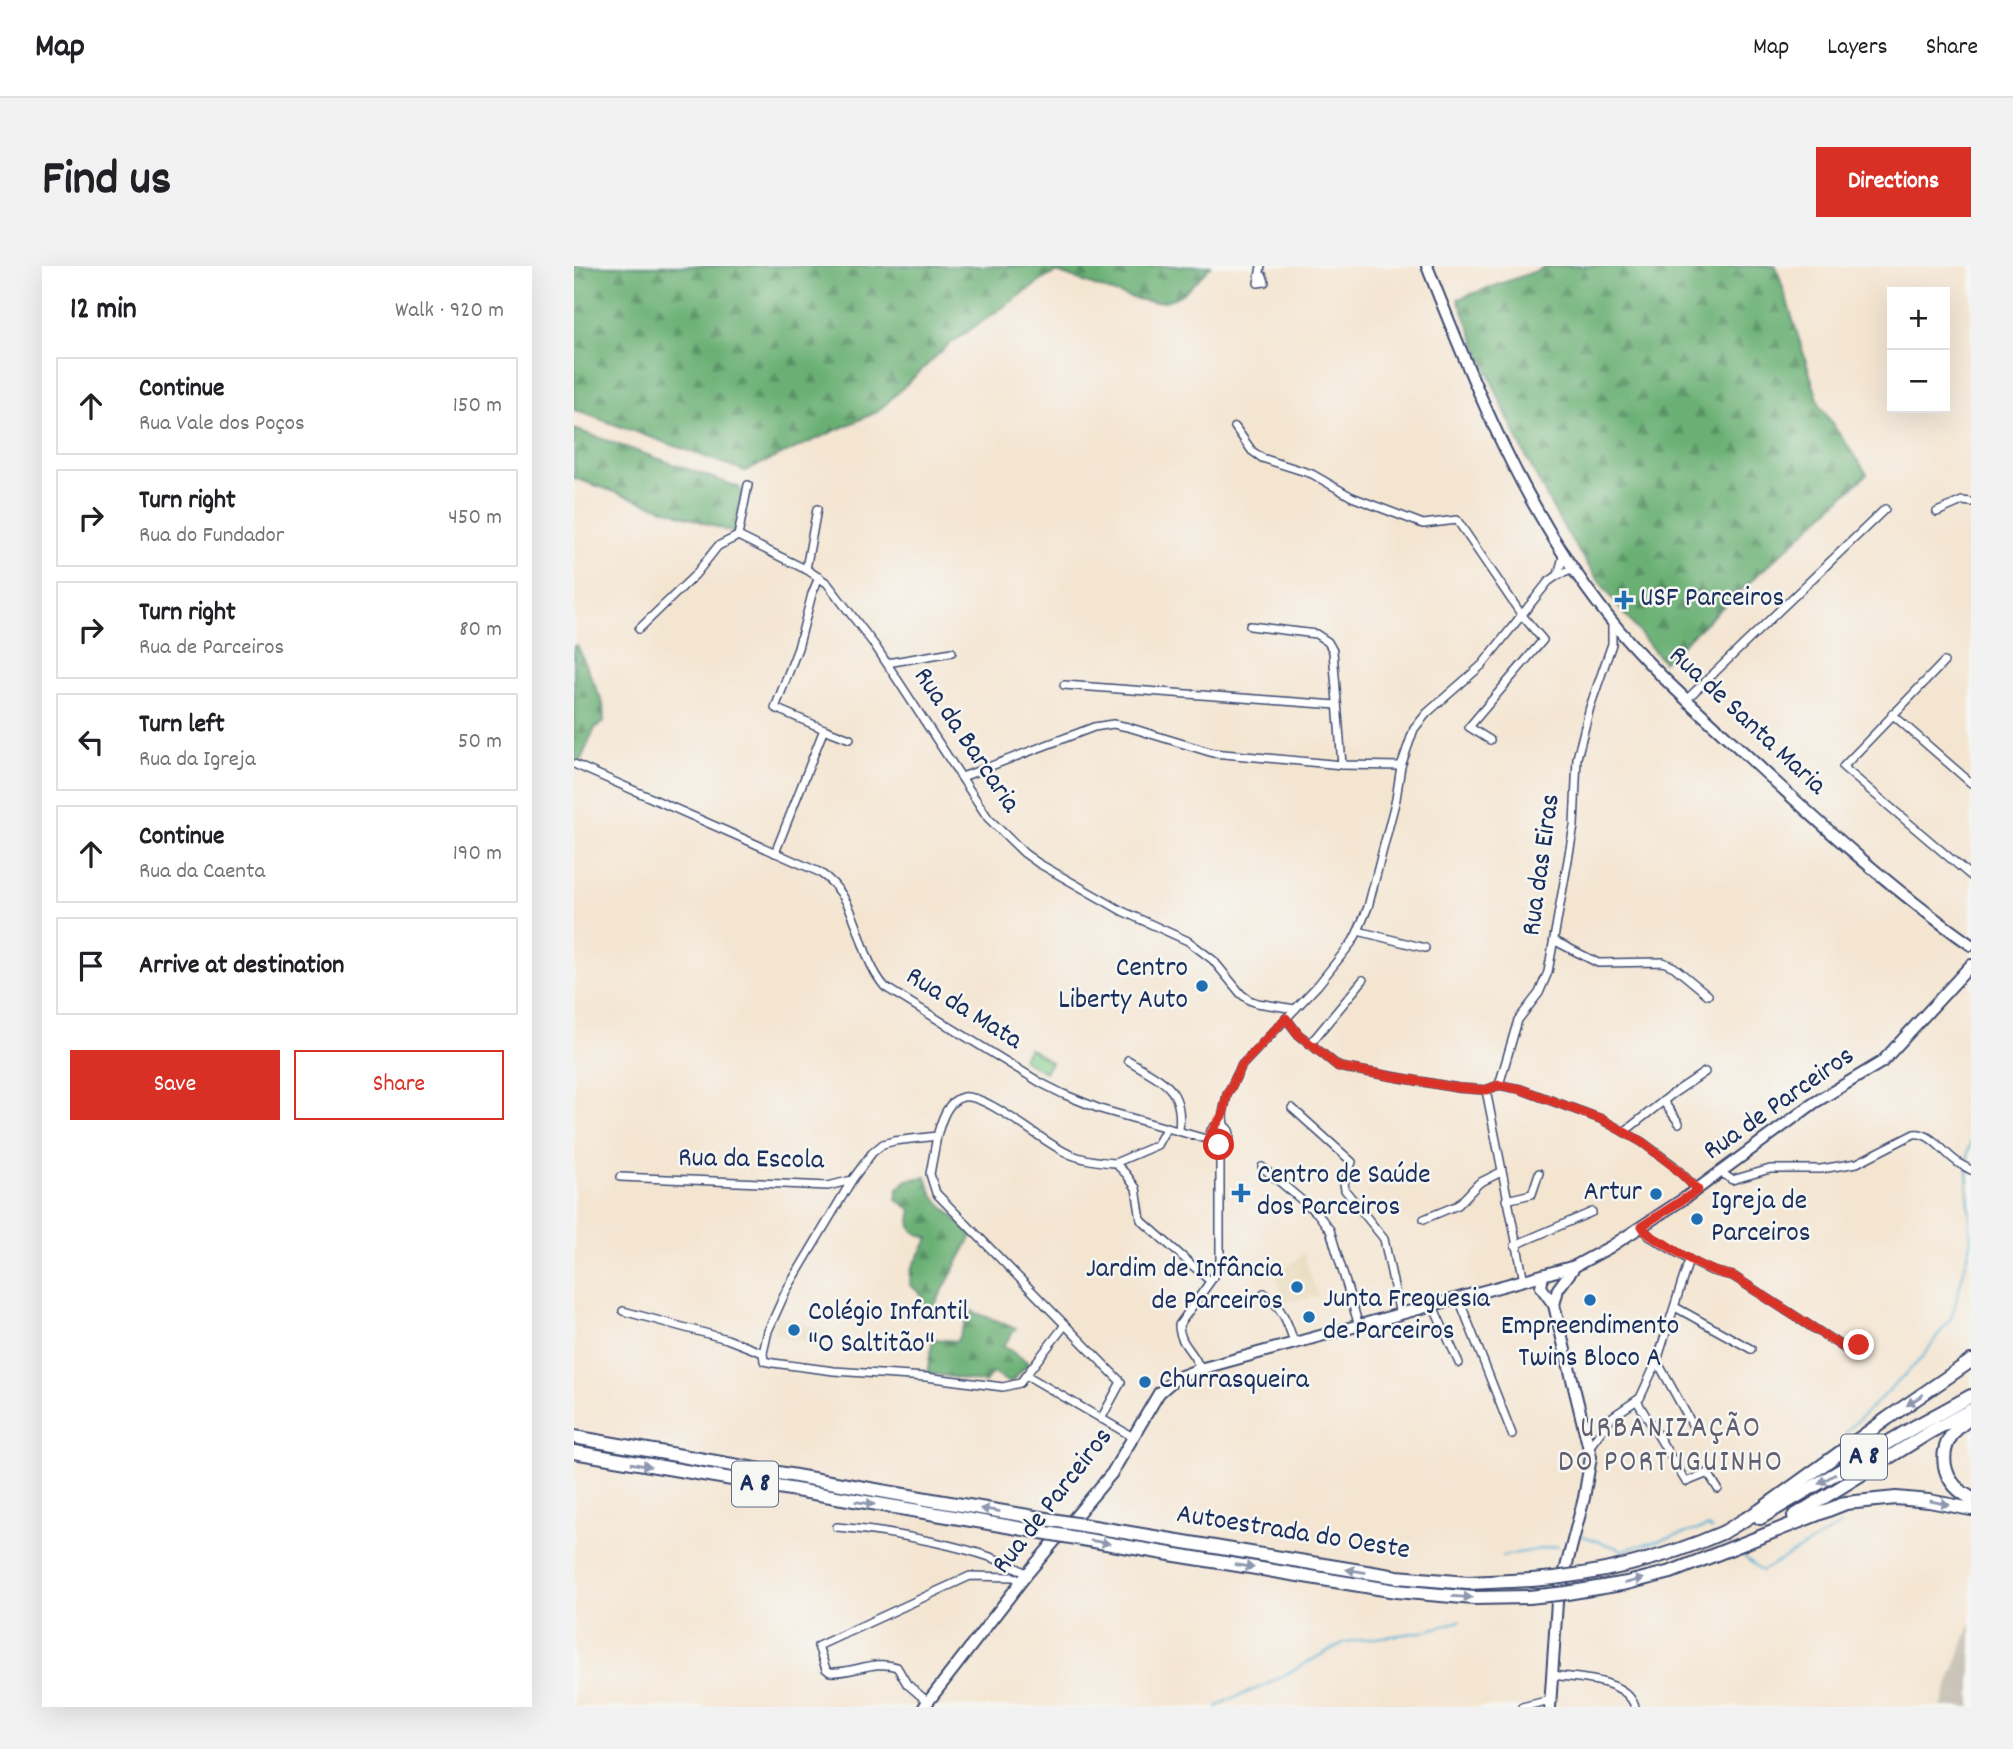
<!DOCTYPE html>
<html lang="en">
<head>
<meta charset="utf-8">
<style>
  :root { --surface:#fff; --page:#f2f2f2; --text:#202124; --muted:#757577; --line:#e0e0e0; --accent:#d93025 }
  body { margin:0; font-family:Dekko,sans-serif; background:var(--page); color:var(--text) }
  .controls { position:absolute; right:21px; top:21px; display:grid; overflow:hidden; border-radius:0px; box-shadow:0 7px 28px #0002 }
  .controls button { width:63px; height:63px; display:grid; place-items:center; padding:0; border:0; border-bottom:2px solid var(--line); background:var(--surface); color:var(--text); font:35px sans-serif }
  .stop { position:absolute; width:21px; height:21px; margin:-16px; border:5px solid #d93025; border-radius:50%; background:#fff }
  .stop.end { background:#d93025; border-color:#fff; box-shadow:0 2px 7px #0008 }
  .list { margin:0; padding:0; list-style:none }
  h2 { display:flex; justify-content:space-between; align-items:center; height:91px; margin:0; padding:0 28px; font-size:30px }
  h2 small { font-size:23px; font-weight:400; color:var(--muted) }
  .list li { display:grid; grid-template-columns:46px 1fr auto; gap:21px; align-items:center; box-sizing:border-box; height:98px; margin:0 14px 14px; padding:0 14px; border:2px solid var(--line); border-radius:0px }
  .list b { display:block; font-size:26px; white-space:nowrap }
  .list p { margin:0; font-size:23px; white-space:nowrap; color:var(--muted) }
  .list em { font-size:23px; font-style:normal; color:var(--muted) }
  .actions { display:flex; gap:14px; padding:21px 28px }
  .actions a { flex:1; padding:16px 0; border:2px solid var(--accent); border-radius:0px; text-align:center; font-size:24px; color:var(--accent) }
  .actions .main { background:var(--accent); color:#fff }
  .icon { flex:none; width:38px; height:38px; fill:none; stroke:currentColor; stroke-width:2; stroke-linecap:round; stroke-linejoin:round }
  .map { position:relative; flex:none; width:1397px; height:1441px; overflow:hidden; border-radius:0px }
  header { display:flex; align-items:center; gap:42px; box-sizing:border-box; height:98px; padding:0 35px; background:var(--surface); border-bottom:2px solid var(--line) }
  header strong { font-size:33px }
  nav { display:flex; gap:38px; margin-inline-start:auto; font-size:24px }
  .intro { display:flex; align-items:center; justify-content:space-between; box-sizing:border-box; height:168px; padding:0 42px }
  h1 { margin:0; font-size:49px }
  .button { padding:18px 32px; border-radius:0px; background:var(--accent); color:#fff; font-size:24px; font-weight:700 }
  main { display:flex; gap:42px; padding:0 42px }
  aside { flex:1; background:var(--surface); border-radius:0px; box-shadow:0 7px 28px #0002 }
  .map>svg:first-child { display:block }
  .built { fill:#e9d9ba }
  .industrial { fill:#c9c3b8 }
  .forest { fill:url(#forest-firs); stroke:#42706a; stroke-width:2 }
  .pitch { fill:#83cc89; stroke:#4f7e74; stroke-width:2 }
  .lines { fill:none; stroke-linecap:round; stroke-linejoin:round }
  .stream { stroke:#55aed2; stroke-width:2 }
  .street-casing { stroke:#3c4a6f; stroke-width:10 }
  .secondary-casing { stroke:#3c4a6f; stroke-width:14 }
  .highway-casing { stroke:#3c4a6f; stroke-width:16 }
  .street { stroke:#fff; stroke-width:7 }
  .secondary { stroke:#fff; stroke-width:10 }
  .highway { stroke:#fff; stroke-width:12 }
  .highway-bridge-casing { stroke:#3c4a6f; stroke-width:16; stroke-linecap:butt }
  .highway-bridge { stroke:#fff; stroke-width:12 }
  .oneway { fill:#8d97ae }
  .route { stroke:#d93025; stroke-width:9 }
  .poi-dot { fill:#1f6fb2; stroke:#f6f6f2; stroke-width:2.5 }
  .labels { text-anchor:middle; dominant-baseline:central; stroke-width:5; stroke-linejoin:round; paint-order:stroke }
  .shield { fill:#f6f6f2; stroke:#5d6b8a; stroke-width:2 }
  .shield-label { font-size:26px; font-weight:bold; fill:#1b2f5e }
  .poi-label { font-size:28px; fill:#1b2f5e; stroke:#f6f6f2; text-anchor:start }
  .street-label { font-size:28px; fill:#1b2f5e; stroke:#f6f6f2 }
  .neighbourhood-label { font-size:30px; letter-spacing:2px; fill:#615f70; stroke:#f6f6f2 }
</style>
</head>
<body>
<header>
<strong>Map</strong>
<nav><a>Map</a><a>Layers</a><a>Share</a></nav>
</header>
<div class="intro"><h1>Find us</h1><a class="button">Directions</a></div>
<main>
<aside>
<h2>12 min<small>Walk · 920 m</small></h2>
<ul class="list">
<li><svg class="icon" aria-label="ahead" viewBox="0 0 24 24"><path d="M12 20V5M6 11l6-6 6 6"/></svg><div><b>Continue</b><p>Rua Vale dos Poços</p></div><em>150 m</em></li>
<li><svg class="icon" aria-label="right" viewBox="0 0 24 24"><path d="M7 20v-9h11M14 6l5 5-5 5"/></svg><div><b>Turn right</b><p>Rua do Fundador</p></div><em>450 m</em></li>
<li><svg class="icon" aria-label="right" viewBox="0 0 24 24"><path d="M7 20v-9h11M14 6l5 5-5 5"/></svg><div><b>Turn right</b><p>Rua de Parceiros</p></div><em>80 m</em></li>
<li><svg class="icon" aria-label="left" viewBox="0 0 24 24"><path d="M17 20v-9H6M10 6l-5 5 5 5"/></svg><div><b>Turn left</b><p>Rua da Igreja</p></div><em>50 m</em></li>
<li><svg class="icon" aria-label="ahead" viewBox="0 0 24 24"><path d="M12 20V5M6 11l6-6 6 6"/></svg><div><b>Continue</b><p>Rua da Caenta</p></div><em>190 m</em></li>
<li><svg class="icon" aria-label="arrive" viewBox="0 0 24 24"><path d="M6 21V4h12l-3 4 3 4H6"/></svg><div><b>Arrive at destination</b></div></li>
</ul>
<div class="actions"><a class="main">Save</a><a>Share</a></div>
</aside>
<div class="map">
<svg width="1397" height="1441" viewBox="0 0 1397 1441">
  <defs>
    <pattern id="forest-firs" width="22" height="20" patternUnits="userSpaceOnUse" patternTransform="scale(1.75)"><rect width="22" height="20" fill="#6ab075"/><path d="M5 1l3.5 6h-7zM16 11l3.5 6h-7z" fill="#569063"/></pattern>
  </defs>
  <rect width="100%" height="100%" fill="#f6f6f2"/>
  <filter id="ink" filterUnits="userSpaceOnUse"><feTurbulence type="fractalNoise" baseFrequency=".0143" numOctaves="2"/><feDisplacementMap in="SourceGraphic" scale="14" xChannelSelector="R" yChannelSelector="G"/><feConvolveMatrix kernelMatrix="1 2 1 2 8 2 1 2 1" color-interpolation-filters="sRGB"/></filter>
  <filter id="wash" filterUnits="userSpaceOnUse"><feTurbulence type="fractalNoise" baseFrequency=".00686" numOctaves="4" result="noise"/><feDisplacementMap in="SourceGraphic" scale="28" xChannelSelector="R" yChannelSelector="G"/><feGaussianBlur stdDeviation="1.57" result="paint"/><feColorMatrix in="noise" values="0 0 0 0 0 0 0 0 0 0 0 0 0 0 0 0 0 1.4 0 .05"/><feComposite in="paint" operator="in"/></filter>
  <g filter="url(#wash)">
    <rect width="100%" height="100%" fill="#f4e5d1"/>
    <g class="built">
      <path d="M729 988 744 1030 710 1037 702 1011Z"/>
      <path d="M203 1049 255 1068 251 1082 197 1067Z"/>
    </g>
    <path class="industrial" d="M1397 1357V1441H1367L1372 1426Z"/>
    <g class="forest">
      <path d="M0 0H637C625 12 611 30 594 34 569 42 509 15 483 6L473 11 374 79 303 146 171 205 0 144Z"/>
      <path d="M976 0H1202L1246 140 1293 208 1089 396C1055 354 1021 313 993 267 949 193 916 112 884 33Z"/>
      <path d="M0 163 165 221 168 226 160 267 0 212Z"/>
      <path d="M3 379 29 438 30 456 21 462 6 496 0 493V380Z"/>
      <path d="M352 911 359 930 398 970 359 1042H353L346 1027 336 1019 337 1004 355 972C338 967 333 962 338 944L322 933 324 923 333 914Z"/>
      <path d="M397 1045 442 1062 429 1080 455 1097 436 1117 418 1107 411 1117 353 1107 359 1073 383 1075Z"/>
    </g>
    <path class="pitch" d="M455 782 477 796 471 806 448 793Z"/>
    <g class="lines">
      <g class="stream">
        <path d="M1393 899 1394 885 1397 876"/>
        <path d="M1393 904 1397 975"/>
        <path d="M1272 1166 1348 1092 1378 1050 1397 977"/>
        <path d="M1006 1269 1049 1284 1134 1261 1138 1264"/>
        <path d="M1164 1286 1188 1305 1267 1259"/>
        <path d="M928 1290 984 1280"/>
        <path d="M643 1441 654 1434 692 1419 771 1376 848 1366 886 1355"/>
      </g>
    </g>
  </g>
  <g filter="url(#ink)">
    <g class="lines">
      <g class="street-casing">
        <g id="street">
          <path d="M685 10H689L691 16 684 17 687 0"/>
          <path d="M661 161 678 185 688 192 738 208 778 231 849 258 883 254 947 348 969 374 895 461 916 474"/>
          <path d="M1363 246 1388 235 1397 236"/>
          <path d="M164 270 235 305 253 317 302 381 414 552 450 587 464 597 548 645 614 675 639 694 667 728 675 734 683 737 721 743"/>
          <path d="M164 270 174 219"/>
          <path d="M232 303 243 243"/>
          <path d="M984 309 990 287"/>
          <path d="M676 360 742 368 754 376 759 385 768 499"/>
          <path d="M65 363 121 309 144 280 164 270"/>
          <path d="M1370 396 1269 501 1397 610"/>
          <path d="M313 397 378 386"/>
          <path d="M490 419 763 439"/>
          <path d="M1113 433 1311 243"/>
          <path d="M1318 448 1397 517"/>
          <path d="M250 463 276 473"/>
          <path d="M0 498 245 606C289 635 280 684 311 721L467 817 489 828 526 843 639 875"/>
          <path d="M388 511 520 461 539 458 554 461 639 487 768 499 827 500"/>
          <path d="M201 587 250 463 201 442 224 382 238 328 245 311"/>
          <path d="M784 665 851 682"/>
          <path d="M981 675 1024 697 1089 696 1100 701 1134 729"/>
          <path d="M712 752 724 768 765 801 884 822 912 824 925 819 946 823 1027 853 1068 876 1099 899 1124 924"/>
          <path d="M736 778 789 714"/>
          <path d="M554 794C587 815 610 820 605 864"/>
          <path d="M925 819 944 754 965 727 974 706 1000 560 1003 492 1016 441 1038 378V357"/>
          <path d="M912 824 950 1015"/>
          <path d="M1089 835 1105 857"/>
          <path d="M718 842 778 896 770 917 771 924 810 973 826 1049"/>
          <circle cx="646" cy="869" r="10"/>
          <path d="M650 860 649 848 653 829 668 799 744 719 779 675 784 665 794 641 822 533 827 500 840 463 853 447 908 399 974 316 984 309 1001 303"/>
          <path d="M1050 866 1097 829 1131 806"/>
          <path d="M363 870 356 908 362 927 547 1116 527 1153"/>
          <path d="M541 897 583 879 593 861"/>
          <path d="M688 901 743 947 756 964 785 1060"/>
          <path d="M1148 907 1158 914 1196 903H1247L1283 897 1340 868C1357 866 1369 886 1382 895 1386 899 1392 901 1397 904"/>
          <path d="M46 911 254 920 278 914 298 887 309 878 320 875 363 870C367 856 373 834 389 831 412 827 468 876 493 887 508 894 525 896 541 897L552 908 562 922 567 954 636 1015"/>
          <path d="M932 934 958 928 965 907"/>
          <path d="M850 953 884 939 905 917 927 906"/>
          <path d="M941 979 1018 946"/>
          <path d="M1115 994 1138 1005 1159 1010 1278 1087 1285 1079"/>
          <path d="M690 1027C707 1041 714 1055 720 1077"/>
          <path d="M885 1033 938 1168"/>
          <path d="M859 1040 885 1097"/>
          <path d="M1101 1041 1177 1083"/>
          <path d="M49 1045 153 1073 189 1087 190 1095 199 1097 260 1105 352 1111 429 1121 446 1117 452 1109 559 1171"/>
          <path d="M189 1087 194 1065 212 1025 278 914"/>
          <path d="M1083 1095 1119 1160"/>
          <path d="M626 1103C621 1086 605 1078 605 1059L643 1006 646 994V889L642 878"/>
          <path d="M452 1109 491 1059"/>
          <path d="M1063 1135 1112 1216 1134 1207 1144 1223"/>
          <path d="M1016 1180 1038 1151 1066 1132 1083 1095 1115 994 1075 970 1067 960"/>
          <path d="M263 1261C311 1265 414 1282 453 1308"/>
          <path d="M978 1409C1004 1413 1052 1412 1061 1441"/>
          <path d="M354 1436 333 1418 323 1401C299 1393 279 1408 256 1406L252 1403 244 1380 396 1310 440 1311 447 1316"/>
          <path d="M948 1441 976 1434"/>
        </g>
      </g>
      <g class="secondary-casing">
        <g id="secondary">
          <path d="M853 0C901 122 950 244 1032 348 1071 398 1120 441 1167 484 1240 552 1314 621 1397 679"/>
          <path d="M969 1009 967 1021 980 1039 1017 1191 1010 1232 983 1336 976 1441"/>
          <path d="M980 1039 984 1023 1001 1000"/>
          <path d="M350 1441 453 1308 538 1207 585 1127 602 1112 626 1103 1001 1000 1036 981 1111 932 1240 837 1308 796 1397 699"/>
        </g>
      </g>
      <g class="highway-casing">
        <g id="highway">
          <path d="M1396 1153C1362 1171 1361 1214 1397 1232"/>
          <path d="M0 1171 364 1235"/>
          <path d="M0 1186 362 1248"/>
          <path d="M1220 1250 1356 1166 1397 1144"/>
          <path d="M1186 1252 1342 1160 1397 1130"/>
          <path d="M1150 1266 1185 1245 1314 1152 1397 1095"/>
          <path d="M604 1275 823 1311 894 1317 958 1314"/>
          <path d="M602 1289 822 1325 900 1332 955 1331"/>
          <path d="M993 1327 1053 1317 1097 1306 1272 1237 1322 1232 1355 1235 1397 1243"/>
        </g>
      </g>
      <use href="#street" class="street"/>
      <use href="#secondary" class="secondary"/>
      <use href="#highway" class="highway"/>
      <g class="highway-bridge-casing">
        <g id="highway-bridge">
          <path d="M364 1235 604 1275"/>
          <path d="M362 1248 602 1289"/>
          <path d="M958 1314C1024 1309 1089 1293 1150 1266"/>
          <path d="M955 1331 993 1327"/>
        </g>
      </g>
      <use href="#highway-bridge" class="highway-bridge"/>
    </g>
    <defs><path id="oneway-solid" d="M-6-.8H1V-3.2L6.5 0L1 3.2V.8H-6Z" transform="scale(1.75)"/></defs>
    <g class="oneway">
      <use href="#oneway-solid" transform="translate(1341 1134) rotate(146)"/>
      <use href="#oneway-solid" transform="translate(67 1199) rotate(10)"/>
      <use href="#oneway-solid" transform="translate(1253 1213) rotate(149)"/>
      <use href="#oneway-solid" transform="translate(291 1237) rotate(9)"/>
      <use href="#oneway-solid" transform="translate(1366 1237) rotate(11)"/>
      <use href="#oneway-solid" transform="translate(416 1244) rotate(-171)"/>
      <use href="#oneway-solid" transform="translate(526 1276) rotate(10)"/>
      <use href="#oneway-solid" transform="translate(670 1300) rotate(10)"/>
      <use href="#oneway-solid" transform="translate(782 1305) rotate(-171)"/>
      <use href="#oneway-solid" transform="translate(1060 1315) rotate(-14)"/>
      <use href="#oneway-solid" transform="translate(888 1331) rotate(3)"/>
    </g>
  </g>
  <g class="lines" filter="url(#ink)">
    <path class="route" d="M645 879 639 875 637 867 649 848 653 829 668 799 712 752 724 768 765 801 884 822 912 824 925 819 946 823 1027 853 1068 876 1098 899 1124 924 1068 960C1074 971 1084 973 1094 980 1115 993 1134 1006 1159 1010L1278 1087 1285 1079"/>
  </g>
  <g class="poi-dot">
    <path d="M1046.5 323.5h7v7h7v7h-7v7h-7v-7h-7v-7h7z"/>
    <circle cx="628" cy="720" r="7"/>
    <path d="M663.5 916.5h7v7h7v7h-7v7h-7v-7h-7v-7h7z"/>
    <circle cx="1082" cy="928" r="7"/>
    <circle cx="1123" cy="953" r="7"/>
    <circle cx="723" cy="1021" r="7"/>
    <circle cx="1016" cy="1034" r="7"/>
    <circle cx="735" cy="1051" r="7"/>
    <circle cx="220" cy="1064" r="7"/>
    <circle cx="571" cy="1116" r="7"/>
  </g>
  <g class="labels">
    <g class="shield">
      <rect x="1267" y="1168.5" width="46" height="45" rx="5"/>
      <rect x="158" y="1195.5" width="46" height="45" rx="5"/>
    </g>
    <g class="shield-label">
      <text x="1290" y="1191">A 8</text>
      <text x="181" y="1218">A 8</text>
    </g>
    <g class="poi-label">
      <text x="1066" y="334">USF Parceiros</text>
      <text x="614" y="704" text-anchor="end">Centro<tspan x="614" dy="32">Liberty Auto</tspan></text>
      <text x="683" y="911">Centro de Saúde<tspan x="683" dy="32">dos Parceiros</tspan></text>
      <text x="1068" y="928" text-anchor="end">Artur</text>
      <text x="1137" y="937">Igreja de<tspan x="1137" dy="32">Parceiros</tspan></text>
      <text x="709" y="1005" text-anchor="end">Jardim de Infância<tspan x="709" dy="32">de Parceiros</tspan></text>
      <text x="749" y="1035">Junta Freguesia<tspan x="749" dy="32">de Parceiros</tspan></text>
      <text x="234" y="1048">Colégio Infantil<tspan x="234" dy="32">"O Saltitão"</tspan></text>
      <text x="1016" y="1062" text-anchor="middle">Empreendimento<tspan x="1016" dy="32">Twins Bloco A</tspan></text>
      <text x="585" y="1116">Churrasqueira</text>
    </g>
    <g class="street-label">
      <text transform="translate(1172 456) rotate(43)">Rua de Santa Maria</text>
      <text transform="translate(391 475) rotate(56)">Rua da Barcaria</text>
      <text transform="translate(969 599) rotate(-82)">Rua das Eiras</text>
      <text transform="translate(389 744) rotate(32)">Rua da Mata</text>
      <text transform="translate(1206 839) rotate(-35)">Rua de Parceiros</text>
      <text transform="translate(177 895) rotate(1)">Rua da Escola</text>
      <text transform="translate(480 1236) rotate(-52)">Rua de Parceiros</text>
      <text transform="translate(719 1268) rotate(9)">Autoestrada do Oeste</text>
    </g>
    <g class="neighbourhood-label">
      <text x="1097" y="1164">URBANIZAÇÃO<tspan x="1097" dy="34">DO PORTUGUINHO</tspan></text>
    </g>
  </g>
</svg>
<div class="controls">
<button>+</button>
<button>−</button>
</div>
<div class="stop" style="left:645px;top:879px"></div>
<div class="stop end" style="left:1285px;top:1079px"></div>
</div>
</main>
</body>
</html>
